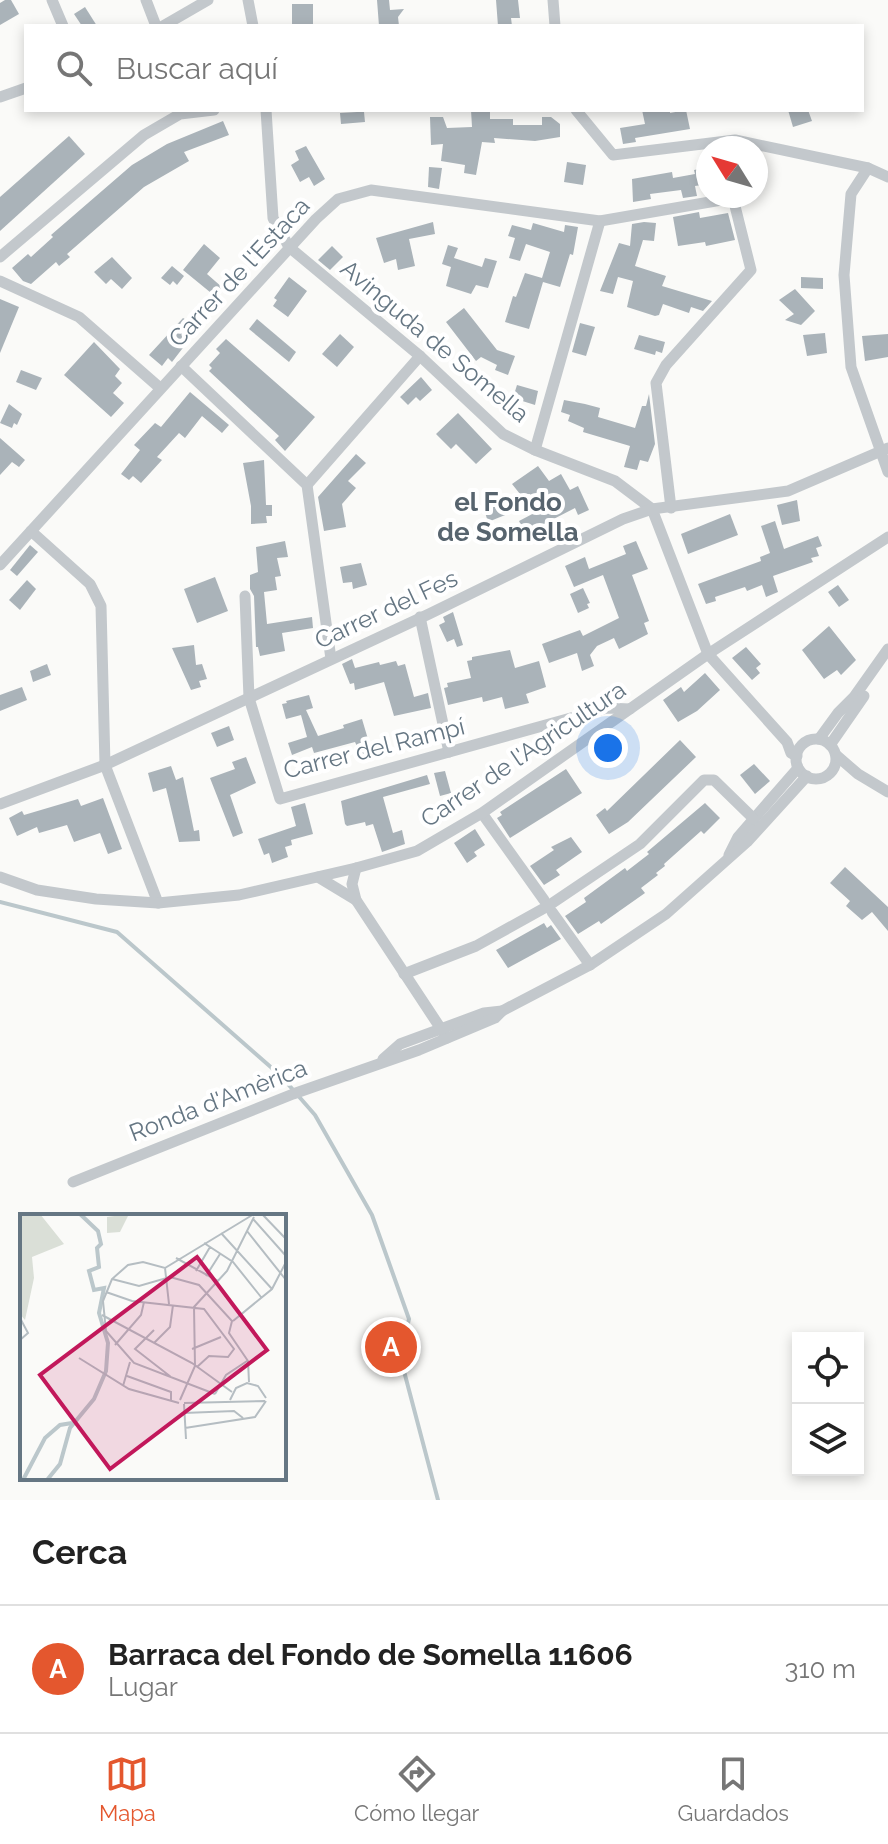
<!DOCTYPE html>
<html lang="es">
<head>
<meta charset="utf-8">
<style>
  :root { --surface:#fff; --page:#f2f2f2; --text:#222; --muted:#767676; --line:#e0e0e0; --accent:#e4572e }
  body { margin:0; font-family:Raleway,sans-serif; background:var(--page); color:var(--text) }
  .controls { position:absolute; right:24px; bottom:24px; display:grid; overflow:hidden; border-radius:0px; box-shadow:0 4px 12px #0003 }
  .controls button { width:72px; height:72px; display:grid; place-items:center; padding:0; border:0; border-bottom:2px solid var(--line); background:var(--surface); color:var(--text); font:40px sans-serif }
  .compass { position:absolute; left:696px; top:136px; width:72px; height:72px; border-radius:50%; background:var(--surface); box-shadow:0 4px 12px #0003; rotate:307deg }
  .you { position:absolute; left:608px; top:748px; width:28px; height:28px; margin:-20px; border:6px solid #fff; border-radius:50%; background:#1a73e8; box-shadow:0 0 0 12px #1a73e833 }
  .badge { display:grid; place-items:center; width:52px; height:52px; border-radius:50%; background:var(--accent); color:#fff; font-size:26px; font-weight:700 }
  .pin { position:absolute; translate:-50% -50%; border:4px solid #fff; box-shadow:0 2px 8px #0006 }
  .list { margin:0; padding:0; list-style:none }
  h2 { display:flex; justify-content:space-between; align-items:center; height:104px; margin:0; padding:0 32px; font-size:34px }
  h2 small { font-size:26px; font-weight:400; color:var(--muted) }
  .list li { display:grid; grid-template-columns:52px 1fr auto; gap:24px; align-items:center; box-sizing:border-box; height:128px; padding:0 32px; border-top:2px solid var(--line) }
  .list b { display:block; font-size:30px; white-space:nowrap }
  .list p { margin:0; font-size:26px; white-space:nowrap; color:var(--muted) }
  .list em { font-size:26px; font-style:normal; color:var(--muted) }
  .icon { flex:none; width:44px; height:44px; fill:none; stroke:currentColor; stroke-width:2; stroke-linecap:round; stroke-linejoin:round }
  .map { position:relative; flex:none; width:888px; height:1500px; overflow:hidden }
  .search { position:absolute; background:var(--surface); box-shadow:0 4px 12px #0003; left:24px; right:24px; top:24px; height:88px; display:flex; align-items:center; gap:20px; box-sizing:border-box; padding:0 28px; border-radius:0px; color:var(--muted); font-size:30px }
  .sheet { height:232px; background:var(--surface) }
  nav { display:flex; justify-content:space-around; align-items:center; box-sizing:border-box; height:112px; border-top:2px solid var(--line); background:var(--surface); font-size:22px; color:var(--muted) }
  nav a { display:grid; justify-items:center; gap:4px }
  nav .on { color:var(--accent) }
  .map>svg:first-child { display:block }
  .lines { fill:none; stroke-linecap:round; stroke-linejoin:round }
  .stream { stroke:#bbc7cb; stroke-width:4 }
  .building { fill:#aab3b9 }
  .street { stroke:#c3c8cc; stroke-width:11 }
  .labels { text-anchor:middle; dominant-baseline:central; stroke-width:8; stroke-linejoin:round; paint-order:stroke }
  .street-label { font-size:24px; fill:#657683; stroke:#fff }
  .neighbourhood-label { font-size:26px; font-weight:bold; fill:#57646e; stroke:#fff }
  .inset-river { fill:none; stroke:#bbc7cb; stroke-width:4 }
  .inset-road { fill:none; stroke:#b5bdc2; stroke-width:2 }
  .view { fill:#c2185b; fill-opacity:0.15; stroke:#c2185b; stroke-width:4 }
  .inset-edge { fill:none; stroke:#657683; stroke-width:4 }
</style>
</head>
<body>
<div class="map">
<svg width="888" height="1500" viewBox="0 0 888 1500">
  <rect width="100%" height="100%" fill="#fafaf8"/>
  <g class="lines">
    <path class="stream" d="M0 902 117 932 281 1076 315 1115 372 1215 409 1319 400 1356 438 1500"/>
  </g>
  <g class="building">
    <path d="M5 0H11L19 14 0 25V3Z"/>
    <path d="M377 0H389L390 10 404 9 398 17 399 26H379Z"/>
    <path d="M496 0H518L520 18H511L512 26H498Z"/>
    <rect x="292" y="4" width="21" height="22"/>
    <path d="M85 7 97 26H82L74 14Z"/>
    <path d="M471 110H490V119H513V125H542V117H551L560 124V137L535 141 494 138 495 143 482 142 476 175 464 173 465 165 441 161 443 144 431 145 430 117H443L447 128 472 127Z"/>
    <path d="M642 110H670V113L686 110 690 129 635 138 636 142 623 144 620 128 645 124Z"/>
    <path d="M788 110H808L812 121 793 127Z"/>
    <path d="M357 112H364L365 122 341 124 340 113Z"/>
    <path d="M223 121 229 135 184 152 189 161 144 187 67 254 70 257 59 266 56 262 31 284 23 281 12 268 28 254 31 257 53 237 51 235 132 165 167 144Z"/>
    <path d="M69 136 85 154 0 231V197Z"/>
    <path d="M306 146 325 179 314 186 309 177 300 182 291 165 299 160 295 151Z"/>
    <path d="M567 162 586 165 583 185 564 182Z"/>
    <path d="M429 167 442 168 439 189 428 187Z"/>
    <path d="M708 167V184L695 186 697 196 683 198 681 190 650 194 651 199 633 202 632 179 672 172 673 178 695 174 694 170Z"/>
    <path d="M699 212 700 218 728 213 735 240 706 246 705 242 678 246 673 217Z"/>
    <path d="M433 222 435 234 409 239 415 266 398 270 396 259 384 263 376 238Z"/>
    <path d="M644 222 656 223 654 241 643 240 635 266 666 276 662 286 712 301 703 311 691 307 689 313 663 304 659 315 655 316 627 307 633 281 618 277 613 294 600 291 619 243 630 246 632 224Z"/>
    <path d="M533 223 564 232 565 225 578 227 573 255 570 254 560 287 543 282 529 329 505 322 513 296 516 297 525 273 542 278 550 252 526 244 520 261 509 258 515 238 508 236 512 225 531 230Z"/>
    <path d="M204 244 220 258 207 274 223 288 216 297 183 270Z"/>
    <path d="M448 245 458 248 454 258 482 267 485 258 497 261 488 288 476 285 471 294 446 286 451 267 442 264Z"/>
    <path d="M332 246 343 257 330 270 318 260Z"/>
    <path d="M112 257 132 278 122 289 111 279 106 284 94 272Z"/>
    <path d="M172 266 184 276 177 285 173 281 170 285 161 278Z"/>
    <path d="M289 277 307 291 288 317 273 306 277 300 274 298Z"/>
    <path d="M801 277 823 278V289L801 288Z"/>
    <path d="M795 289 815 311 801 325 785 320 794 314 779 300Z"/>
    <path d="M0 299 19 307 0 353Z"/>
    <path d="M464 308 497 350 515 356 508 375 495 370 497 365 481 357 476 361 446 322Z"/>
    <path d="M183 318 190 322 191 320 199 327 172 362 168 358 162 366 149 355Z"/>
    <path d="M257 319 296 352 289 362 249 329Z"/>
    <path d="M580 323 595 327 586 356 572 352Z"/>
    <path d="M825 333 827 353 807 356 803 335Z"/>
    <path d="M340 334 354 347 337 367 322 354Z"/>
    <path d="M888 334V357L865 361 862 336Z"/>
    <path d="M639 335 665 342 662 353 656 351 655 355 634 349Z"/>
    <path d="M226 339 315 417 285 451 275 440 279 436 209 371 212 368 209 365 220 353 216 349Z"/>
    <path d="M94 342 120 369 115 376 122 383 113 393 124 403 111 417 64 375Z"/>
    <path d="M21 370 42 378 36 390 16 382Z"/>
    <path d="M421 377 432 390 420 401 416 397 408 405 400 397Z"/>
    <path d="M517 385 538 391 535 405 513 398Z"/>
    <path d="M190 392 229 425 222 433 202 416 185 438 179 433 157 457 162 460 141 483 133 476 129 480 121 474 140 450 134 445 155 423 161 427Z"/>
    <path d="M649 394 655 444 648 462 640 460 637 470 624 467 630 446 583 432 584 428 568 421 570 415 561 412 564 400 585 404 600 408 598 417 635 428 642 406H646Z"/>
    <path d="M9 404 22 414 17 425 14 423 12 428 0 423Z"/>
    <path d="M458 413 492 449 476 464 456 444 451 449 436 434Z"/>
    <path d="M0 438 25 460 19 467 12 462 0 475Z"/>
    <path d="M356 454 366 463 348 481 356 488 342 504 346 527 324 531 318 497Z"/>
    <path d="M264 460 266 505H272V516H266L267 523 251 524V506L243 463Z"/>
    <path d="M538 466 549 481 561 474 570 490 578 486 589 510 578 515 575 508 540 526 542 529 527 537 519 521 540 510 530 494H520L512 484Z"/>
    <path d="M503 497 510 513 488 522 483 506Z"/>
    <path d="M797 500 800 521 782 525 777 505Z"/>
    <path d="M730 514 738 535 688 554 681 534Z"/>
    <path d="M775 521 784 549 818 536 822 546 816 548 819 556 811 558 813 562 773 576 778 592 766 597 762 585 747 591 745 587 715 597 716 601 706 604 698 584 761 561 760 557 770 553 761 526Z"/>
    <path d="M285 541 288 557 277 558 281 576 275 577 277 590 264 592 267 624 312 617 313 628 282 633 285 651 260 656 258 647H256L254 596 250 589V575L258 572 256 547Z"/>
    <path d="M636 541 648 569 632 575 649 621 644 623 648 634 619 649 614 638 597 646 590 655 594 666 582 671 577 653 549 663 542 644 580 630 583 636 619 618 603 575 574 587 565 566 585 557 589 569 626 554 623 546Z"/>
    <path d="M30 545 38 552 17 576 10 570Z"/>
    <path d="M361 563 367 585 353 589 352 582 343 583 340 567Z"/>
    <path d="M215 577 228 611 197 623 184 589Z"/>
    <path d="M27 580 36 589 20 610 9 600Z"/>
    <path d="M838 585 849 600 839 607 828 592Z"/>
    <path d="M583 588 590 603 587 604 589 608 578 613 570 594Z"/>
    <path d="M453 612 463 645 457 647 454 639 447 642 439 625 445 622 443 617Z"/>
    <path d="M829 626 856 660 841 675 837 670 824 679 802 650Z"/>
    <path d="M194 645 196 665 202 664 207 679 199 681 201 687 191 690 172 648Z"/>
    <path d="M746 647 761 664 756 668 760 673 752 680 732 658Z"/>
    <path d="M510 650 515 668 539 661 546 687 526 694 529 703 505 709 502 697 483 702 482 697 448 705 444 688 448 687 447 683 471 678 467 661 472 660V657Z"/>
    <path d="M352 659 355 668 379 662 380 665 396 661 398 666 405 664 414 697 428 693 431 708 394 716 384 682 355 690 354 683 350 684 342 664Z"/>
    <path d="M47 664 51 675 33 682 30 671Z"/>
    <path d="M705 673 720 690 697 711 678 722 663 700 681 687 684 692Z"/>
    <path d="M22 687 27 700 0 711V695Z"/>
    <path d="M309 695 313 708 306 710 318 736 344 728 343 725 362 719 373 756 363 759 355 742 314 753 312 747 292 755 288 743 307 737 301 715 286 719 282 704 287 703 286 701Z"/>
    <path d="M229 726 234 740 217 747 211 733Z"/>
    <path d="M680 740 696 757 628 822 609 834 596 815 605 808 607 811Z"/>
    <path d="M246 757 256 783 230 795 243 833 233 837 210 778 235 769 232 762Z"/>
    <path d="M754 764 770 781 755 794 740 775Z"/>
    <path d="M171 766 176 780 183 777 194 831 199 830 200 841 179 842 166 788 153 792 148 773Z"/>
    <path d="M566 769 582 793 510 838 497 818 502 815 500 812Z"/>
    <path d="M445 771 451 793 440 796 434 773Z"/>
    <path d="M427 775 430 784 383 797 393 833 402 830 405 844 382 852 373 824 366 826 365 822 347 826 345 824 341 801Z"/>
    <path d="M103 798 122 849 108 854 100 833 74 842 67 825 39 833 37 827 17 836 9 818 22 811 24 815 78 799 81 806Z"/>
    <path d="M305 803 313 834 291 840 292 845 285 847 288 857 272 863 269 853 264 855 258 839 296 826 291 807Z"/>
    <path d="M705 803 720 818 704 834 701 831 664 864 665 866 656 873 658 875 641 888 645 893 601 924 599 921 578 934 565 916 586 902 584 898 625 868 627 871 649 854 647 852Z"/>
    <path d="M475 829 485 845 474 852 477 856 467 863 454 843Z"/>
    <path d="M571 837 582 852 556 870 560 875 544 885 530 866 554 850 551 847Z"/>
    <path d="M845 867 888 907V931L872 912 862 920 846 906 850 901 830 883Z"/>
    <path d="M544 923 547 928 551 925 561 939 508 968 496 950Z"/>
  </g>
  <g class="lines">
    <g class="street">
      <path d="M52 0 63 26"/>
      <path d="M146 0 156 26"/>
      <path d="M248 0 253 26"/>
      <path d="M553 0 555 26"/>
      <path d="M163 26 208 0"/>
      <path d="M0 97 26 88"/>
      <path d="M266 110 273 218 289 247 420 356 503 434 535 450 615 481 652 509 708 654 787 742 791 753 797 756"/>
      <path d="M576 110 613 155 735 140 868 168 888 177"/>
      <path d="M868 168 851 194 844 275 851 367 888 472"/>
      <path d="M0 257 144 135 180 114 214 110"/>
      <path d="M0 281 79 317 160 388"/>
      <path d="M181 366 307 485 331 659"/>
      <path d="M535 450 600 221"/>
      <path d="M307 485 420 356"/>
      <path d="M31 531 90 584 101 606 105 765 158 903"/>
      <path d="M0 565 316 219 338 199 371 190 600 221 733 198 751 270 666 365 656 383 671 508"/>
      <path d="M245 596 249 698 280 799 607 708 630 709"/>
      <path d="M420 617 449 752"/>
      <path d="M819 739 838 713 854 697 888 649"/>
      <circle cx="816" cy="759" r="20"/>
      <path d="M830 745 864 696"/>
      <path d="M836 755 858 774 888 792"/>
      <path d="M0 804 105 765 429 614 623 519 652 509 788 491 888 448"/>
      <path d="M484 816 544 900"/>
      <path d="M729 855 738 837 798 768"/>
      <path d="M356 868 352 884 356 900 447 1038"/>
      <path d="M0 877 37 890 96 899 158 903 239 895 356 868 417 851 482 813 708 654 888 537"/>
      <path d="M318 877 356 900"/>
      <path d="M552 912 590 965"/>
      <path d="M404 974 476 946 548 906 640 844 704 780H714L754 819"/>
      <path d="M383 1059 400 1044 484 1013 502 1011"/>
      <path d="M73 1182 293 1094 419 1050 495 1018 502 1011 590 965 666 914 747 842 807 776"/>
    </g>
  </g>
  <g class="labels">
    <g class="street-label">
      <text transform="translate(239 272) rotate(-47)">Carrer de l'Estaca</text>
      <text transform="translate(435 341) rotate(40)">Avinguda de Somella</text>
      <text transform="translate(386 609) rotate(-25)">Carrer del Fes</text>
      <text transform="translate(374 748) rotate(-14)">Carrer del Rampí</text>
      <text transform="translate(523 754) rotate(-34)">Carrer de l'Agricultura</text>
      <text transform="translate(218 1100) rotate(-21)">Ronda d'Amèrica</text>
    </g>
    <g class="neighbourhood-label">
      <text x="508" y="502">el Fondo<tspan x="508" dy="30">de Somella</tspan></text>
    </g>
  </g>
  <g transform="translate(20 1214)">
    <rect width="266" height="266" fill="#fafaf8"/>
    <path d="M0 0H20L44 30 12 43 14 64 5 106 0 100ZM109 0 100 18 87 19V3Z" fill="#dadfd7"/>
    <path class="inset-river" d="M3 266 25 224 40 211 52 209M27 266 40 250 50 214 74 185 86 157 88 129 79 99 84 74 74 76 69 57 79 53 77 34 81 30 78 17 60 0"/>
    <path class="inset-road" d="M242 0 266 25M233 5 266 42M227 17 266 66M201 19 252 75M184 29 213 48 241 83M156 44 198 67M145 54 149 90M176 57 190 33M186 62 200 40M92 65 119 72 150 63 179 71 212 107 209 119 228 147 229 168M86 78 112 87 184 95 214 135 208 143 189 142 177 153M82 101 172 149 212 178M0 104 8 119 0 126M213 107 252 75 266 48M134 116 115 135 151 163M134 129 150 113 153 91M95 131 121 101 124 88M172 135 201 123M59 144 109 175 159 189M107 162 151 178V187M103 172 110 148M195 180 114 149 86 117 83 87 92 65 108 51 123 48 145 54 234 0M195 180 206 161 227 147M160 186 175 152 174 93 207 57 234 3M210 186 216 174 227 169 238 172 246 184M164 189 245 187M164 190 166 225M164 199 214 197 223 204M165 214 235 203 246 187"/>
    <path class="view" d="M177 43 247 136 90 255 20 161Z"/>
    <rect width="266" height="266" class="inset-edge"/>
  </g>
</svg>
<div class="controls">
<button><svg class="icon" aria-label="locate" viewBox="0 0 24 24"><circle cx="12" cy="12" r="6"/><path d="M12 2v4M12 18v4M2 12h4M18 12h4"/></svg></button>
<button><svg class="icon" aria-label="layers" viewBox="0 0 24 24"><path d="M12 4l9 5-9 5-9-5zM3 14l9 5 9-5"/></svg></button>
</div>
<svg class="compass" viewBox="-18 -18 36 36"><path d="M0-13l5 13h-10z" fill="#e53935"/><path d="M0 13l5-13h-10z" fill="#767676"/></svg>
<div class="you"></div>
<div class="pin badge" style="left:391px;top:1347px">A</div>
<div class="search"><svg class="icon" aria-label="search" viewBox="0 0 24 24"><circle cx="10" cy="10" r="6"/><path d="M15 15l6 6"/></svg>Buscar aquí</div>
</div>
<section class="sheet">
<h2>Cerca<small></small></h2>
<ul class="list">
<li><span class="badge">A</span><div><b>Barraca del Fondo de Somella 11606</b><p>Lugar</p></div><em>310 m</em></li>
</ul>
</section>
<nav>
<a class="on"><svg class="icon" aria-label="map" viewBox="0 0 24 24"><path d="M3 6l6-2 6 2 6-2v14l-6 2-6-2-6 2zM9 4v14M15 6v14"/></svg>Mapa</a>
<a><svg class="icon" aria-label="directions" viewBox="0 0 24 24"><path d="M12 3l9 9-9 9-9-9zM9 14v-3h6M13 9l2 2-2 2"/></svg>Cómo llegar</a>
<a><svg class="icon" aria-label="saved" viewBox="0 0 24 24"><path d="M7 4h10v16l-5-4-5 4z"/></svg>Guardados</a>
</nav>
</body>
</html>
